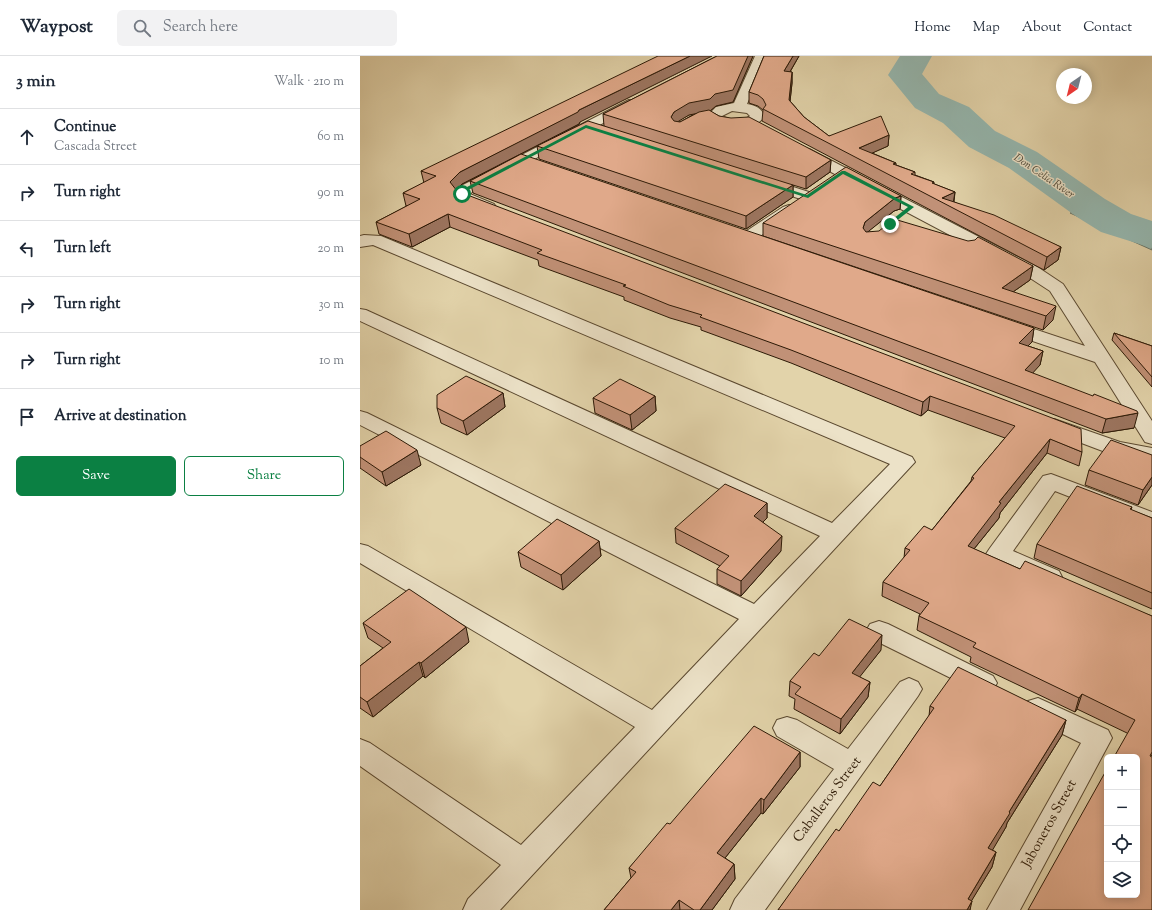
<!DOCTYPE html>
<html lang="en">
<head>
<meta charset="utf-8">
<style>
  :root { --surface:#fff; --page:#f2f2f3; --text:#1f2937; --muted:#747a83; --line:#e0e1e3; --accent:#0b8043 }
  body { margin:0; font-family:"Sorts Mill Goudy",serif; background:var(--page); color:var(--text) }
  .controls { position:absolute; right:12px; bottom:12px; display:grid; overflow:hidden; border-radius:6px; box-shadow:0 2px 10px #0003 }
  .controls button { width:36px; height:36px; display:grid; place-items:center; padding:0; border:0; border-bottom:1px solid var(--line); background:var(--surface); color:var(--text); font:20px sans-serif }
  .compass { position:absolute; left:696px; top:12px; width:36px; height:36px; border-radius:50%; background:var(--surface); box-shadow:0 2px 10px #0003; rotate:215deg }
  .stop { position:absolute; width:12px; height:12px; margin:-9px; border:3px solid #0b8043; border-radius:50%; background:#fff }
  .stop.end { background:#0b8043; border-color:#fff; box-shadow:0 1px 4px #0008 }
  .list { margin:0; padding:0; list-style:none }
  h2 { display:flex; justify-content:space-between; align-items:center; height:52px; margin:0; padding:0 16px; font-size:17px }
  h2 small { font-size:13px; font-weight:400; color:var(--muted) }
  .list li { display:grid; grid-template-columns:26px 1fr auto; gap:12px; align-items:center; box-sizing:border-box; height:56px; padding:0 16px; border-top:1px solid var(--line) }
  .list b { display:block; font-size:15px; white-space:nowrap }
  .list p { margin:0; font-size:13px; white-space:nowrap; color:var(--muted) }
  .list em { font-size:13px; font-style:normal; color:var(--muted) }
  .actions { display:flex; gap:8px; padding:12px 16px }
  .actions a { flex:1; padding:9px 0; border:1px solid var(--accent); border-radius:6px; text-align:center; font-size:14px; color:var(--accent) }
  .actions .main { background:var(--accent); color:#fff }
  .icon { flex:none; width:22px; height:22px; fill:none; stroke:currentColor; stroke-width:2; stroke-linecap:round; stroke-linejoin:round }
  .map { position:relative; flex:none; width:792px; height:854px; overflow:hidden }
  header { display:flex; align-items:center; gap:24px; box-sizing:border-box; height:56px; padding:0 20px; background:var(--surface); border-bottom:1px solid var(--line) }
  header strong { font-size:19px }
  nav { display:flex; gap:22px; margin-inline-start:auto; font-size:14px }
  .search { width:280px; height:36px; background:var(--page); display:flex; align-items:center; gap:10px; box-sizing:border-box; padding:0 14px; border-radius:6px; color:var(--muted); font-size:15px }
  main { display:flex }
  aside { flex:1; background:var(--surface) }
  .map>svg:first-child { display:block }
  .water { fill:#95b7af; stroke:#6b786b }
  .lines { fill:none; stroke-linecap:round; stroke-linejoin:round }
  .shore { stroke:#60685a; stroke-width:1 }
  .river { fill:#95b7af; fill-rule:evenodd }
  .minor-casing { stroke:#5a482f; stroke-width:2 }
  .minor { fill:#ece2c8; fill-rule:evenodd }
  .wall { fill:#c19177; stroke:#2c1906; fill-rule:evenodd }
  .shaded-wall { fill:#9d7661; stroke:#2c1906 }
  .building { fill:#e0a98a; stroke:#2c1906 }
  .route { fill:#0b8043 }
  .labels { text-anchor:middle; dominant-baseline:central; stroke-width:3; stroke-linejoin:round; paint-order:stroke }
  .far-water-label { font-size:11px; font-style:italic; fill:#4c4839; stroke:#ece2c8 }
  .near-street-label { font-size:14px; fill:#2c1906; stroke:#ece2c8 }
</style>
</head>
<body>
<header>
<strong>Waypost</strong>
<div class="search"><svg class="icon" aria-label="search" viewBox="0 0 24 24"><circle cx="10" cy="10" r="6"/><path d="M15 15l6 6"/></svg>Search here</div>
<nav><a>Home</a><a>Map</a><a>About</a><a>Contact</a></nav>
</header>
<main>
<aside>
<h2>3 min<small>Walk · 210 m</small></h2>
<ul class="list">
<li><svg class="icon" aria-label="ahead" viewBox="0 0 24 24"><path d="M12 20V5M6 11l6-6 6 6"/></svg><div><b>Continue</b><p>Cascada Street</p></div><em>60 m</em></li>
<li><svg class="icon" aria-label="right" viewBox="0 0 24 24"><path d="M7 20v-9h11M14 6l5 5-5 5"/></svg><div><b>Turn right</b></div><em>90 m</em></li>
<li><svg class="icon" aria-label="left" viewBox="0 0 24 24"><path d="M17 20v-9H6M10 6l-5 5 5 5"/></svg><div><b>Turn left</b></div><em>20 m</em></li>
<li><svg class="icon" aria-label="right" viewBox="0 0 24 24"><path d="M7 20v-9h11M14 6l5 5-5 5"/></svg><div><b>Turn right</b></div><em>30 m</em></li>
<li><svg class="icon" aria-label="right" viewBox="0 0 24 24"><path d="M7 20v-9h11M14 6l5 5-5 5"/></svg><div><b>Turn right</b></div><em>10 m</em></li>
<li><svg class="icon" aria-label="arrive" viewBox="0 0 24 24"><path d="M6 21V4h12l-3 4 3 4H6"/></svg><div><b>Arrive at destination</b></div></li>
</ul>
<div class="actions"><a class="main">Save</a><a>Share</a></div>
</aside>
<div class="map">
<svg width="792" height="854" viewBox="0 0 792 854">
  <rect width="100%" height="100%" fill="#e2d3aa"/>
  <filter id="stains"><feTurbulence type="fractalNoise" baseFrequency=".005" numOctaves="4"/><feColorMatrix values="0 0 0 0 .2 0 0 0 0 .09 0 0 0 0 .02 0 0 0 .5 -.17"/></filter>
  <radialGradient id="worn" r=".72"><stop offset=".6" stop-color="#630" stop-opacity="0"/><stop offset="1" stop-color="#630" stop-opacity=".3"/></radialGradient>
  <path class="water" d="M731 152 792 170V194L710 157Z"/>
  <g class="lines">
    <path class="shore" d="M792 174 732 157 727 158 728 161 792 189"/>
    <path class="river" d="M540 0H572L562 18 579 38 609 51 635 75 677 96 745 143 771 158 792 165V192L741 176 717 161 649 112 609 91 583 67 555 52 528 19Z"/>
    <g class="minor-casing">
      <g id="minor">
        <path d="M395 0H407L387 48C394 49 403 52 404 61 394 76 354 78 348 59L356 51 374 47ZM372 55 387 57 390 60C382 66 371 65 362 60Z"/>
        <path d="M269 44 274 45 276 48 274 51 113 135 110 138 134 148 136 151 134 154 128 156 100 146 94 138 103 129Z"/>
        <path d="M444 92 449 93 679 212 703 228 792 365V388L785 386 735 306 637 273 635 269 637 265 644 263 725 290 690 235 667 220 439 99 437 96 439 93Z"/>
        <path d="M405 122 452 137 455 140 452 143 447 145 400 130 397 127 400 124Z"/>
        <path d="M429 149 435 151 437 154 435 157 394 184 388 186 382 184 380 181 382 178 423 151Z"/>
        <path d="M4 179 21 180 552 401 555 406 140 854H103L108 843 141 809 0 710V683L10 687 161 789 275 671 0 507V488L8 490 292 654 379 563 0 369V355L7 357 394 548 460 480 0 265V253L6 254 472 467 530 408 13 189 0 191V180Z"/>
        <path d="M694 363 760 386 792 392V406L748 397 687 374 684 369 687 364Z"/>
        <path d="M691 418 792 456V473L695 435 653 495 699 515 702 521 699 527 690 530 681 527 630 504 626 498 630 492 683 420Z"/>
        <path d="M519 565 528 568 633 620 637 627 633 634 624 637 615 634 510 582 506 575 510 568Z"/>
        <path d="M549 622 558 626 562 633 558 640 405 854H370L375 843 474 713 417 680 413 672 417 664 427 661 437 664 488 693 540 626Z"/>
        <path d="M678 642 748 674 752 682 660 854H627L721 687 668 661 664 653 668 645Z"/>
      </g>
    </g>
    <use href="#minor" class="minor"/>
  </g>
  <g class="wall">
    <path d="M357 0H393L373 46 356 50 350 55 359 60 471 104 470 116 446 133 433 129V141L386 173 179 103 177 90 244 70 243 58ZM336 57 320 66 318 65 329 59Z"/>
    <path d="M404 0H439L430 16H432V27L430 45 444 61 469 80 529 79 528 90 512 97 536 107V109L555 116V119L574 126V128L595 136 594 146 701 191 698 204 684 214 402 65 403 54 398 50 389 47V36Z"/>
    <path d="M220 66 219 68 102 128 96 134 97 135 722 396 719 410 687 397 640 457 639 462 614 493 660 513 792 560V700L767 677 717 653 715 656 610 606 611 601 557 574 559 560 560 558 522 540 523 526 544 502 545 492 572 474 611 425 612 421 645 382 568 354 561 360 431 307 341 274V271L310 262 264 244V241L179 210 178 204 90 171 52 191 19 178 16 166 47 150H46L43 137 64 127 61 115Z"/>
    <path d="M110 125 674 272 672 286 668 290 683 295 680 309 672 317 774 372 742 377 113 137Z"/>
    <path d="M541 140 540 153 534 155 507 176 673 210 670 224 653 236 693 264 683 274 403 180V167Z"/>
    <path d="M754 277 792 290V331L752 284Z"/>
    <path d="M143 337 145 351 107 379 81 367 77 352Z"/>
    <path d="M295 340 296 355 272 374 235 357 233 342Z"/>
    <path d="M0 390 61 409 26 430 0 412Z"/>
    <path d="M729 414 792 429 778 449 725 429Z"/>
    <path d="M407 447V462L403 466 421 495 381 540 357 528V513L360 510 316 487 315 472Z"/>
    <path d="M772 451 771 454 792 462V553L674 502 677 488Z"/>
    <path d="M239 485 241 500 203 534 161 511 158 496Z"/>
    <path d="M3 567 109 586 65 622 63 620 13 661 0 652V610L23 592 8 582Z"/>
    <path d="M521 594 499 621 510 626 508 641 480 678 434 653 435 643 429 640 430 625 459 600Z"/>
    <path d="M570 650 706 664 702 679 647 767 646 771 632 794 636 796 632 811 611 845 610 854H418L479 775 520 730 569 660Z"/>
    <path d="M440 696V711L403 758 401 757 365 802 374 808 375 823 352 854H244L271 822 269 812 310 768Z"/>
  </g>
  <g class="shaded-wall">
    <path d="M330 0H352L220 66 219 68 102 128 92 138 90 126 100 116 219 54Z"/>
    <path d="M388 0H393L373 46 356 50 350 55 329 59 314 68 311 61 314 56Z"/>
    <path d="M433 0H439L424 26V15Z"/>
    <path d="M432 16V27L429 55V44Z"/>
    <path d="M529 79 528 90 499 103V92Z"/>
    <path d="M471 104 470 116 446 133V121Z"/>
    <path d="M433 129V141L386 173V160Z"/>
    <path d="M595 136 593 148 582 142Z"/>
    <path d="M541 140 540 153 534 155 504 179 503 172 505 166 535 142Z"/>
    <path d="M88 158 90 171 52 191 49 178Z"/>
    <path d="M701 191 698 204 684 214 687 201Z"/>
    <path d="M673 210 670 224 640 245 642 232Z"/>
    <path d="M696 250 693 264 683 274 686 260Z"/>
    <path d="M674 272 672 286 657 301 659 287Z"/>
    <path d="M683 295 680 309 662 329 665 314Z"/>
    <path d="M143 337 145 351 107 379 103 365Z"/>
    <path d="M295 340 296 355 272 374 270 359Z"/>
    <path d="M570 340 568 354 561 360 563 346Z"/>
    <path d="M778 357 774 372 742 377 746 363Z"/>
    <path d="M690 383 687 397 640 457 639 462 605 504 608 490 639 446Z"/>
    <path d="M57 394 61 409 26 430 22 416Z"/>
    <path d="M792 421V429L778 449 783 434Z"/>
    <path d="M407 447V462L394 475V460Z"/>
    <path d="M422 480 421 495 381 540V525Z"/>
    <path d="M239 485 241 500 203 534 201 519Z"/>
    <path d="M106 571 109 586 65 622 61 607Z"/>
    <path d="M522 579 521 594 491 632 492 617Z"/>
    <path d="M59 606 63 620 13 661 7 646Z"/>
    <path d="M510 626 508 641 480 678 481 663Z"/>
    <path d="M722 638 717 653 715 656 719 642Z"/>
    <path d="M706 664 702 679 647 767 646 771 625 807 628 792 649 756Z"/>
    <path d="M440 696V711L403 758 404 744Z"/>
    <path d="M401 742V757L357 812V797Z"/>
    <path d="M636 796 632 811 606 854 608 843Z"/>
    <path d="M374 808 375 823 352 854H340Z"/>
    <path d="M319 844 320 854H311Z"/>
    <path d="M612 845 610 854H607Z"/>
  </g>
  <g class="building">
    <path d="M298 0H330L219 54 218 56 100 116 90 126 97 135 721 373 722 396 690 383 639 446 641 447 608 490 660 513 665 505 792 560V696L790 700 792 701V854H668L747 713V839H777V701H754L775 664 722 638 719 642 613 591 616 587 559 560 569 547 523 526 550 494 545 492 564 470 572 474 614 422 612 421 655 370 570 340 563 346 431 294 340 261 342 259 309 249 263 230 266 229 177 197 182 194 88 158 49 178 16 166 60 143 43 137 76 120 61 115Z"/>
    <path d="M357 0H388L373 34 355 38 350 43 329 47 314 56 311 61 314 65 320 66 339 56 349 54 359 60 371 62 389 61 471 104 446 121 243 58Z"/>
    <path d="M404 0H433L424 15 432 16 429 44 444 61 469 80 521 60 529 79 499 92 536 107 533 108 555 116 551 118 574 126 572 127 595 136 582 142 634 159 701 191 687 201 403 53 406 49 403 43 398 39 389 36Z"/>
    <path d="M228 65 433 129 386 160 177 90Z"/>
    <path d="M161 98 674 272 659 287 683 295 665 314 733 340 734 338 777 355 778 357 746 363 110 125Z"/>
    <path d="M486 111 541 140 535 142 505 166 503 172 506 176 519 175 534 163 608 185 615 184 618 181 673 210 642 232 696 250 686 260 403 167Z"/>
    <path d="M754 277 792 290V321Z"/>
    <path d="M106 320 143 337 103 365 77 352V339Z"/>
    <path d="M260 323 295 340 270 359 233 342Z"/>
    <path d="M26 375 57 394 22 416 0 401V390Z"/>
    <path d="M751 384 792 399V421L783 434 729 414Z"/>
    <path d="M365 428 407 447 394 460 422 480 381 525 357 513 369 500 315 472Z"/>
    <path d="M717 430 772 451 770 453 792 462V537L677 488Z"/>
    <path d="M197 463 239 485 201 519 158 496Z"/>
    <path d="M49 533 106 571 61 607 59 606 7 646 0 641V610L31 586 3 567Z"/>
    <path d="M489 563 522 579 492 617 510 626 481 663 435 638 441 631 430 625 454 597 459 600Z"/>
    <path d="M598 611 706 664 649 756 650 757 628 792 636 796 608 843 612 845 607 854H418L476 773 479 775 513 726 520 730 574 652 570 650Z"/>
    <path d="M394 670 440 696 404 744 401 742 357 797 374 808 340 854H334L319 844 311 854H244L276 816 269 812 307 767 310 768Z"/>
  </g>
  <path class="route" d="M226 69 447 139 482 115H485L554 151 530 170 528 167 548 151 483 118 448 142 226 72 110 133 104 138H100L107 131Z"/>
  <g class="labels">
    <g class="far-water-label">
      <text transform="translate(684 120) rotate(34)">Don Celia River</text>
    </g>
    <g class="near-street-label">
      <text transform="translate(468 744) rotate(-53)">Caballeros Street</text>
      <text transform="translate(690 768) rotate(-61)">Jaboneros Street</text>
    </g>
  </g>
  <rect width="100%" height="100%" filter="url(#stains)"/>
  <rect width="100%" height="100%" fill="url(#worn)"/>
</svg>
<div class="controls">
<button>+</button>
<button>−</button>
<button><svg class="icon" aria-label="locate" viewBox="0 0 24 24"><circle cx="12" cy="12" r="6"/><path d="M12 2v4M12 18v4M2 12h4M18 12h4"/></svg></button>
<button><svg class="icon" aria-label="layers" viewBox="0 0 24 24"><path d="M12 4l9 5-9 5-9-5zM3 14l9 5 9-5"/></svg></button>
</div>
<svg class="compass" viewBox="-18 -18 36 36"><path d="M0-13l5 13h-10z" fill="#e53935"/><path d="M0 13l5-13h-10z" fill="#747a83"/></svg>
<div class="stop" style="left:102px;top:138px"></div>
<div class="stop end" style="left:530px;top:168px"></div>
</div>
</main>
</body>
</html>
